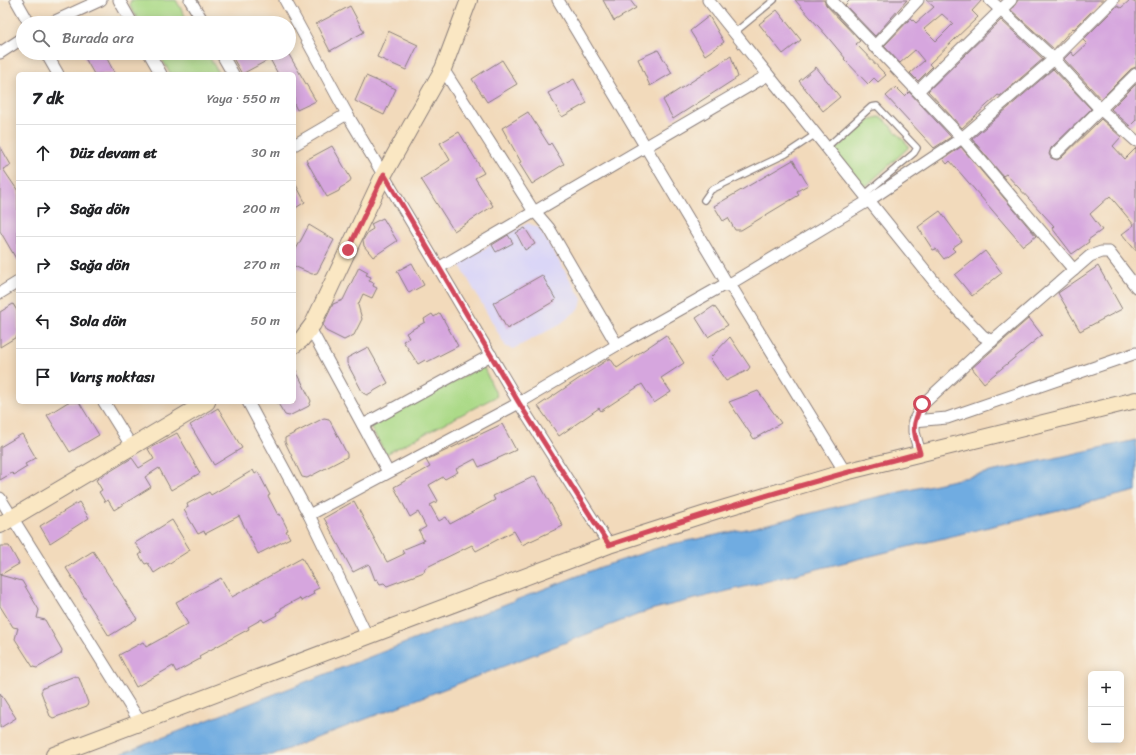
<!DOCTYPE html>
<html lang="tr">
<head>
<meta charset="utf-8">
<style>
  :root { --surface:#fff; --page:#f6f6f6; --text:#202124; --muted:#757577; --line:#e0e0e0 }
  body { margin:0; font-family:Sriracha,sans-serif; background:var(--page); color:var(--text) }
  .controls { position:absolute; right:12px; bottom:12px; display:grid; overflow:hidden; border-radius:6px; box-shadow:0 2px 10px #0003 }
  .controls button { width:36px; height:36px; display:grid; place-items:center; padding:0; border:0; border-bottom:1px solid var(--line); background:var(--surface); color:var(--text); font:20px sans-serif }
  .stop { position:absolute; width:12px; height:12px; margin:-9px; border:3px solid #d1495b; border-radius:50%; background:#fff }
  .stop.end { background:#d1495b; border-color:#fff; box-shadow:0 1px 4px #0008 }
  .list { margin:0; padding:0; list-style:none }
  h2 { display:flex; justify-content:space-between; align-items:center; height:52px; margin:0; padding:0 16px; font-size:17px }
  h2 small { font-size:13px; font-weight:400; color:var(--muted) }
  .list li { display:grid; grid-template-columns:26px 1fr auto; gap:12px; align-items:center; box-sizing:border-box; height:56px; padding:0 16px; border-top:1px solid var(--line) }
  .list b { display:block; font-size:15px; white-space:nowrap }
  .list em { font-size:13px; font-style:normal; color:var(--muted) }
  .icon { flex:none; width:22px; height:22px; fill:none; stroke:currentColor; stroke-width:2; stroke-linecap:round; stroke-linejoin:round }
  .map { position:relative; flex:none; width:1136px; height:755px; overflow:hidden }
  .search { position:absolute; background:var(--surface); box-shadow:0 2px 10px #0003; left:16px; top:16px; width:280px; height:44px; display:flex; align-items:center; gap:10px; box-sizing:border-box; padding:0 14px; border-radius:22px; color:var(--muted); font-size:15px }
  .panel { position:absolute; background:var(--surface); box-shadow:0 2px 10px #0003; left:16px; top:72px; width:280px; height:332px; border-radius:6px }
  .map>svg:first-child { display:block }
  .built { fill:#dad6f7 }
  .green { fill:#acda88; stroke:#677e62 }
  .water { fill:#6face1; stroke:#48678e }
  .building { fill:#d6a6de; fill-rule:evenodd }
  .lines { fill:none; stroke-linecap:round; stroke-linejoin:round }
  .lane-casing { stroke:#8a7e7b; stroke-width:8 }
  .street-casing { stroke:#8a7e7b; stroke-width:13 }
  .secondary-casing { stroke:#8a7e7b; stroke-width:18 }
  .lane { stroke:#fff; stroke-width:5.5 }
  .street { stroke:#fff; stroke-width:11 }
  .secondary { stroke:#fae7c3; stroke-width:16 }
  .route { stroke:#d1495b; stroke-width:5 }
</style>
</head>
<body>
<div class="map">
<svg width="1136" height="755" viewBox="0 0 1136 755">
  <rect width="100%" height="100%" fill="#f7f3e8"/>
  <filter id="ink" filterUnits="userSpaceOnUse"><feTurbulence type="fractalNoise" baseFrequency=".025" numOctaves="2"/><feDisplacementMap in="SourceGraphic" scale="8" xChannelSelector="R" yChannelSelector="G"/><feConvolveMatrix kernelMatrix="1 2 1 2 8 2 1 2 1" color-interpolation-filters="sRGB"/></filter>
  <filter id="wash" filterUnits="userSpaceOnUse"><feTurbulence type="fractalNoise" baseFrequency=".012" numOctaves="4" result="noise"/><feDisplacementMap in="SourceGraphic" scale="16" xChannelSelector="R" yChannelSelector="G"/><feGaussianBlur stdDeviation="0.9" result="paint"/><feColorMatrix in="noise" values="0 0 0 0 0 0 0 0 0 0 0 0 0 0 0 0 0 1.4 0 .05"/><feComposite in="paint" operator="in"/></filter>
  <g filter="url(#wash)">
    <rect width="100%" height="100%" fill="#f2dabb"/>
    <path class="built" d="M528 223 539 228 582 299 580 308 559 325 513 349 506 347 460 265 463 261Z"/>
    <g class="green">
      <path d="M131 0H176L189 23H140L130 6Z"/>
      <path d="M158 53H207L219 74H171Z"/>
      <path d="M879 117 884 119 908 145V148L865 187 834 151 871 119Z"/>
      <path d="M483 366 497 396 386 454 370 427Z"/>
    </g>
    <path class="water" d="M1136 440V491L650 610 272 755H118L598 568 667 545 756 527 868 499Z"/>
    <g id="blocks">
      <g class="building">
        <path d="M603 0H630L636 8 614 21Z"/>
        <path d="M795 0H824L826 5 860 41 856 44 886 75 878 82 874 78 868 84 844 59 845 58 826 35Z"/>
        <path d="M850 0H907L875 36 845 5Z"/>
        <path d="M926 0H982L972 11 978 17 929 64 932 67 918 81 910 73 924 61 915 50 900 63 884 46 911 18 916 23 934 7ZM942 14 953 24 936 41 924 29Z"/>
        <path d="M1018 0H1103L1074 29 1073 28 1054 49 1011 10Z"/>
        <path d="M1130 0 1136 3V67L1131 69 1101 99 1064 59 1071 52 1074 56 1087 44 1083 40 1117 6 1121 8Z"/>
        <path d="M350 6 364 32 330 51 316 24Z"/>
        <path d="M777 10 801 40 783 54 759 24Z"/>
        <path d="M709 16 724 42 705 55 690 31Z"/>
        <path d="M1001 20 1043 59 1000 96 998 95 962 128 928 91Z"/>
        <path d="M388 31 418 45 406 70 377 57Z"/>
        <path d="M658 50 672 73 650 86 638 59Z"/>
        <path d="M82 53H104L115 74H94Z"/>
        <path d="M230 53H288L316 101 297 110 294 104V74H278L270 59 242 74Z"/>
        <path d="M731 56 738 77 673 119 663 100Z"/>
        <path d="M502 60 517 84 487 102 472 79Z"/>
        <path d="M816 67 840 97 823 111 799 81Z"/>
        <path d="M1053 69 1091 109 1051 148 1049 154 1051 158 1057 160 1061 158 1101 119 1121 137 1113 146 1125 159 1136 148V251L1122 234 1134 225 1110 196 1090 214 1102 230 1088 240 1089 242 1072 254 1052 228 1054 226 1006 174 1003 176 972 139Z"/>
        <path d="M366 76 396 89 384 115 355 101Z"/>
        <path d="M574 79 587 103 562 117 548 93Z"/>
        <path d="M1136 84V120L1130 126 1111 109Z"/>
        <path d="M896 87 905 96 909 92 951 137 934 148 886 96Z"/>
        <path d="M528 112 549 145 551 143 564 164 532 184 519 163 521 162 502 128Z"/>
        <path d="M459 132 484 173 475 178 493 206 454 231 421 179 450 160 440 143Z"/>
        <path d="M0 146 11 165 3 169 18 191V262L0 231Z"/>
        <path d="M332 146 351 179 349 183 340 188 339 191 327 197 306 160Z"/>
        <path d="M961 147 1036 236 1023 246 950 161 947 164 943 159Z"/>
        <path d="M793 160 808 185 797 191 799 195 741 230H735L728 218 723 221 714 206Z"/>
        <path d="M294 181 305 202 294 209Z"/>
        <path d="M940 211 962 241 952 248 955 251 944 259 936 249 933 250 918 227Z"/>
        <path d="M383 218 397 241 373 257 364 246 363 240 368 232 373 229 371 224Z"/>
        <path d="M309 225 334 240 317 273 312 274 294 266V253Z"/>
        <path d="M525 228 535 244 525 250 516 233Z"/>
        <path d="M508 235 513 243 496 252 492 245Z"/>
        <path d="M985 251 1002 273 972 296 955 275Z"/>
        <path d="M412 263 424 285 409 293 397 271Z"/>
        <path d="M1098 266 1122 309 1080 331 1058 293Z"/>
        <path d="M359 267 368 272 366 275 371 277 369 281 374 283 373 286 377 288 372 298 363 294 358 305 362 319 354 335 344 340 326 331 323 325 333 304 343 300Z"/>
        <path d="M542 275 556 300 507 329 493 303Z"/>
        <path d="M13 304 18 312V336L0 347V312Z"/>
        <path d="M714 306 728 325 708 337 696 318Z"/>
        <path d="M440 313 458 346 427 362 425 360 418 364 403 341 409 338 406 333 425 322 424 319 432 314 434 317Z"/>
        <path d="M1029 318 1042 335 984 383 972 368Z"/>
        <path d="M666 335 684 363 661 378 671 392 654 403 642 384 601 411 599 408 559 436 538 406 610 358 617 368Z"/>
        <path d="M730 337 750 367 748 370 726 381 710 358Z"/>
        <path d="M368 347 388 383 367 395 363 393 347 363V358Z"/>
        <path d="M294 366 311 401 309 406 289 416 285 415 277 402H294Z"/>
        <path d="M758 391 781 423 754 439 729 402Z"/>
        <path d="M68 402H79L99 435 70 452 47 415Z"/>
        <path d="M218 408 242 448 214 465 190 425Z"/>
        <path d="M324 418 329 419 347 454V457L307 478 302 477 285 442V438Z"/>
        <path d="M502 424 516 450 479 467 475 459 456 469 458 472 445 479 443 477 429 485 438 501 430 505 439 521 446 517 450 524 495 500 493 496 535 476 563 526 522 545 514 531 476 551 472 545 425 568 424 572 387 586 384 583 380 584 377 579 375 580 369 564 353 572 324 518 354 501 387 562 404 554 402 550 424 541 419 531 426 527 418 512 410 517 394 487 430 467 426 460Z"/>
        <path d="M177 433 200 473 171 490 159 468 145 477 151 487 114 510 108 500 105 502 99 492 102 490 96 480 132 458 139 468 154 459 148 449Z"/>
        <path d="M22 434 36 458 25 464 27 467 14 475 12 473 0 480V447Z"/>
        <path d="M253 470 255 474 258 472 270 495 268 496 278 515 280 514 288 530 286 531 290 538 258 554 239 516 205 534 204 531 198 534 184 510 188 507 187 504 209 492 211 495Z"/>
        <path d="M79 502 89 518 50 543 40 526Z"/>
        <path d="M172 520 190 550 154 573 148 563 145 564 139 555 142 553 135 543Z"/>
        <path d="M0 546H9L19 564 0 575Z"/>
        <path d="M93 551 137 619 109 636 66 568Z"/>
        <path d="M302 558 319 588 313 591 314 594 301 601 300 598 281 608V610L276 613 277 615 264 622 262 619 248 627 249 629 199 656 200 659 176 672 173 666 136 687 119 655 143 642 146 647 188 624 176 602 221 578 232 597Z"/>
        <path d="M0 575 22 581 39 610 37 618 45 620 62 650 61 654 37 668 33 667 15 639 18 628 13 627 0 606Z"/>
        <path d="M75 676 79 678 88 703 87 706 53 718 50 716 41 692 43 688Z"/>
        <path d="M0 693 16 718 0 728Z"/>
      </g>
    </g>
  </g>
  <g filter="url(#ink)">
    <use href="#blocks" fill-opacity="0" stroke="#8a7e7b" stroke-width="1"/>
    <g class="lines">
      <g class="lane-casing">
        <g id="lane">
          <path d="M734 33 774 0"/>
          <path d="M827 147 871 107 877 106 917 148 914 153 864 195"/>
          <path d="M704 200 711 190 786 154 816 134"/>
        </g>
      </g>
      <g class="street-casing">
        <g id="street">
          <path d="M16 0 29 23"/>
          <path d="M119 0 132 23"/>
          <path d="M190 0 204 23"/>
          <path d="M285 0 347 114 519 403 609 545"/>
          <path d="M558 0 728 285 868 201 962 138 1054 59 1113 0"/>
          <path d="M708 0 953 305 983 336 992 341"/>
          <path d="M831 0 962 138 1074 270"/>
          <path d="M990 0 1054 59 1100 109 1136 141"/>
          <path d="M51 23 101 0"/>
          <path d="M874 47 918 0"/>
          <path d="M0 53 23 38"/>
          <path d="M46 53 58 74"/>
          <path d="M149 53 161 74"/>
          <path d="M221 53 233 74"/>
          <path d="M443 69 531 207 549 228 617 345"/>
          <path d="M918 91 1011 0"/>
          <path d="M294 145 347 114"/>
          <path d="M1056 153 1136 74"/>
          <path d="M440 267 768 75"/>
          <path d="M0 293 18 282"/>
          <path d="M310 328 388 472"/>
          <path d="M104 402 132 447"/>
          <path d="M248 402 309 515 367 636"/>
          <path d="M914 421 947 418 1136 353"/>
          <path d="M363 425 491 355"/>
          <path d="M920 453 914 432V421L923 404 978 353 1090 256 1101 252H1109L1136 287"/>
          <path d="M0 498 140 722"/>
          <path d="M309 515 519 403 617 345 722 286 728 285 734 291 845 472"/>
        </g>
      </g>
      <g class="secondary-casing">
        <g id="secondary">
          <path d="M294 345 301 340 313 324 384 174 443 69 469 0"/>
          <path d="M0 525 207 402"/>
          <path d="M54 755 609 545 715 511 845 472 1136 400"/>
        </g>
      </g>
      <use href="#lane" class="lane"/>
      <use href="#street" class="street"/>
      <use href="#secondary" class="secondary"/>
    </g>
  </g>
  <g class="lines" filter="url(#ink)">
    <path class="route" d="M348 250 384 174 519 403 609 545C712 511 815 480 920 453 913 430 911 427 922 404"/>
  </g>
</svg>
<div class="controls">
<button>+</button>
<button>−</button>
</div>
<div class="stop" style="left:922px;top:404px"></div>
<div class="stop end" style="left:348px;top:250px"></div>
<div class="search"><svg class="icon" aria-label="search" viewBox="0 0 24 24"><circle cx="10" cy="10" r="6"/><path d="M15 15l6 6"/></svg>Burada ara</div>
<section class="panel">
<h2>7 dk<small>Yaya · 550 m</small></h2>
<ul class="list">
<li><svg class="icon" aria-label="ahead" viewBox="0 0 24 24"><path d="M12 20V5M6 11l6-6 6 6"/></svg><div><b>Düz devam et</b></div><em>30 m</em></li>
<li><svg class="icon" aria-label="right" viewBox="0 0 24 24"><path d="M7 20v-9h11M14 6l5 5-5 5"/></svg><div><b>Sağa dön</b></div><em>200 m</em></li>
<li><svg class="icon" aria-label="right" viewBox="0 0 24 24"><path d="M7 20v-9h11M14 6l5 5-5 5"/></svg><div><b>Sağa dön</b></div><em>270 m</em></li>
<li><svg class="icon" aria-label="left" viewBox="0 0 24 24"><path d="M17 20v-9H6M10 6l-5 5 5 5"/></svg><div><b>Sola dön</b></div><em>50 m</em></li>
<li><svg class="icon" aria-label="arrive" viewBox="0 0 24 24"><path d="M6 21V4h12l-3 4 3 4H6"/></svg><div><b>Varış noktası</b></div></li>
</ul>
</section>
</div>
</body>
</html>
